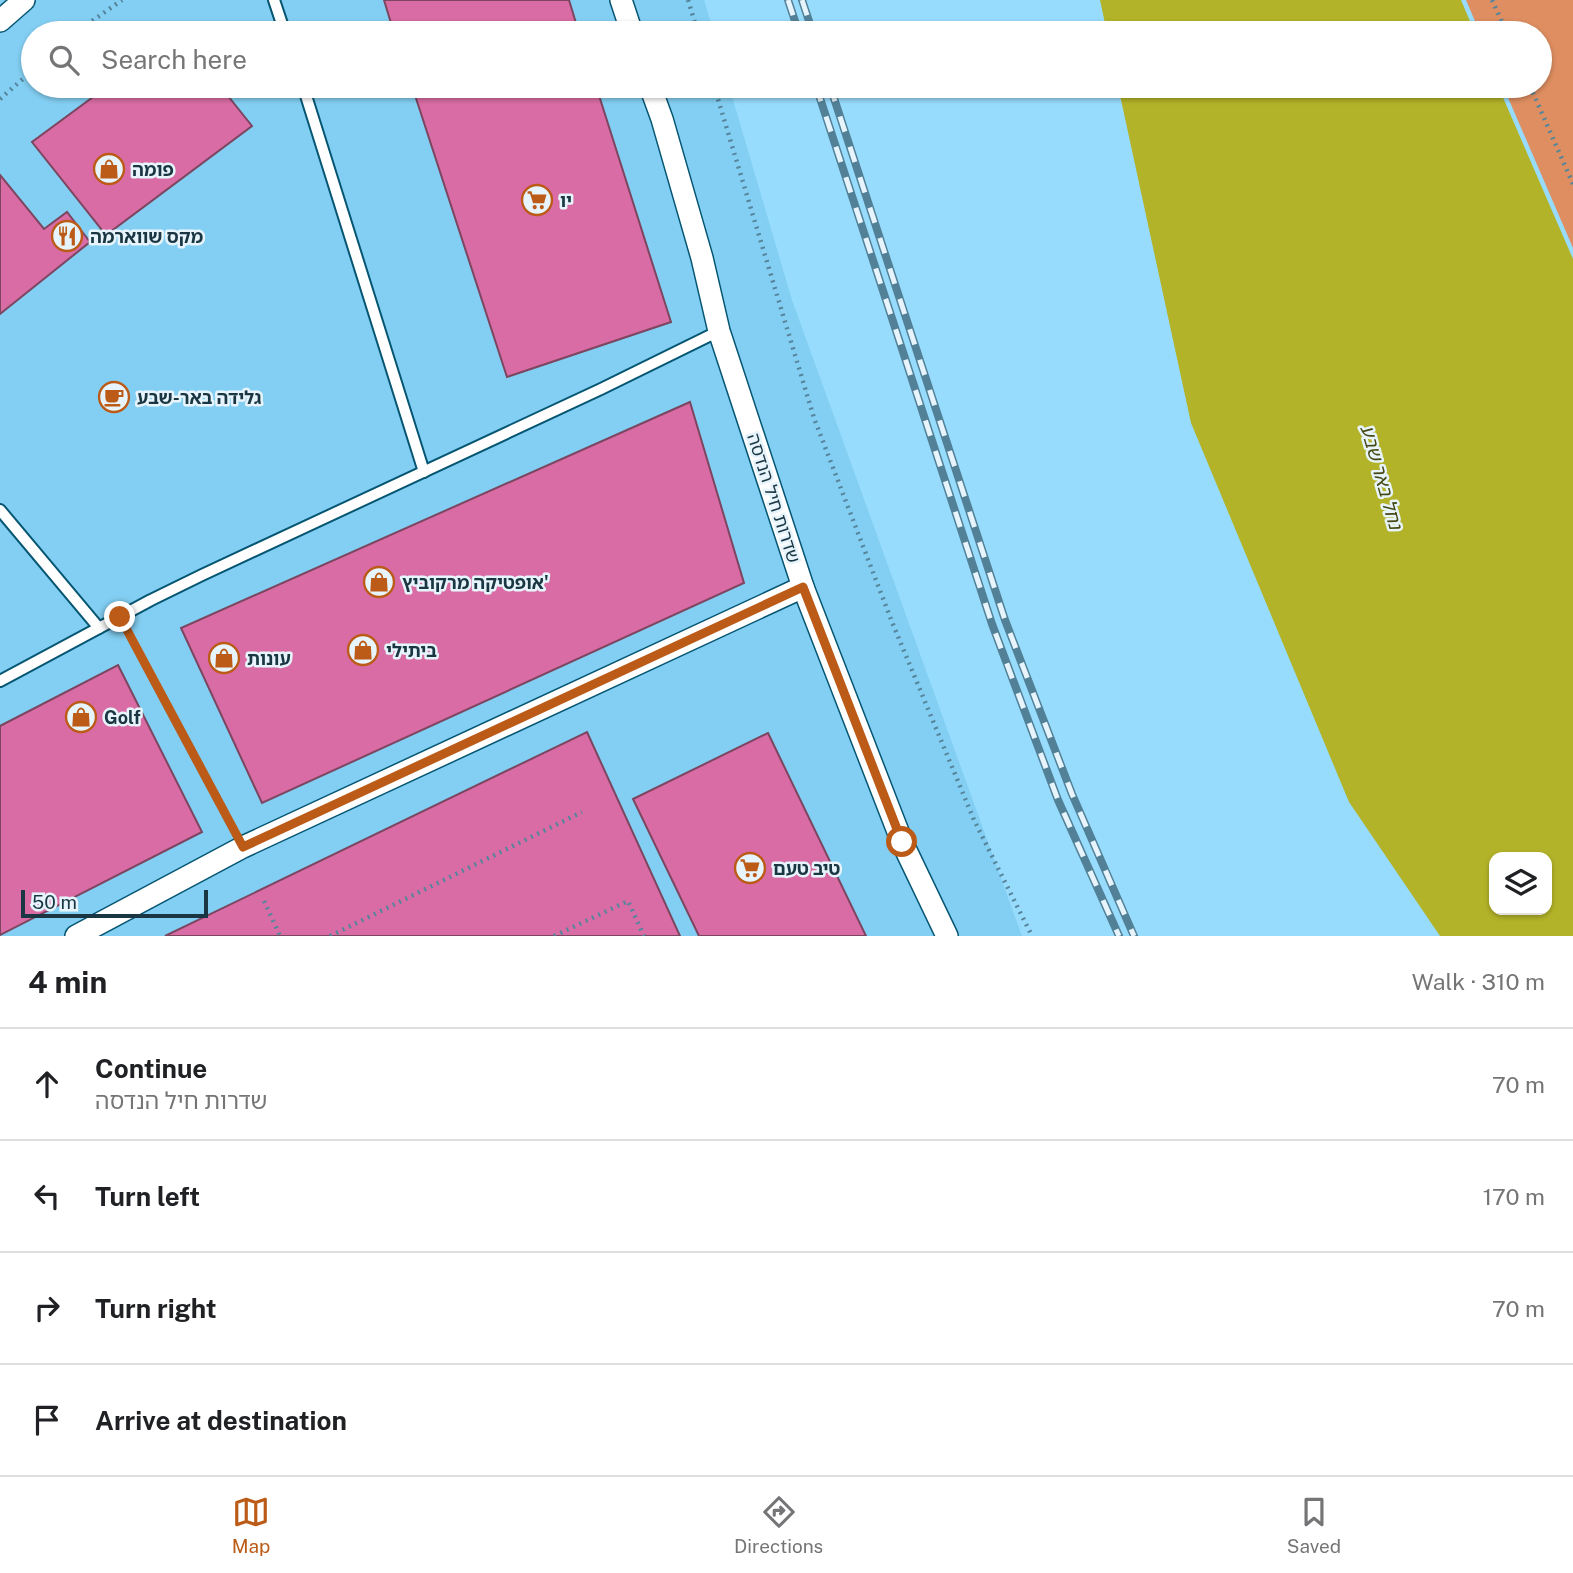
<!DOCTYPE html>
<html lang="en">
<head>
<meta charset="utf-8">
<style>
  :root { --surface:#fff; --page:#f6f6f6; --text:#202124; --muted:#757577; --line:#e0e0e0; --accent:#bb5b17 }
  body { margin:0; font-family:"Public Sans","Noto Sans Hebrew",sans-serif; background:var(--page); color:var(--text) }
  .controls { position:absolute; right:21px; bottom:21px; display:grid; overflow:hidden; border-radius:14px; box-shadow:0 2px 5px #0004 }
  .controls button { width:63px; height:63px; display:grid; place-items:center; padding:0; border:0; border-bottom:2px solid var(--line); background:var(--surface); color:var(--text); font:35px sans-serif }
  .scale { position:absolute; left:21px; bottom:18px; width:187px; box-sizing:border-box; padding-left:7px; border:4px solid #193642; border-top:0; font-size:19px; line-height:24px; white-space:nowrap; color:#193642; -webkit-text-stroke:5px #e7f4fb; paint-order:stroke }
  .stop { position:absolute; width:21px; height:21px; margin:-16px; border:5px solid #bb5b17; border-radius:50%; background:#fff }
  .stop.end { background:#bb5b17; border-color:#fff; box-shadow:0 2px 7px #0008 }
  .list { margin:0; padding:0; list-style:none }
  h2 { display:flex; justify-content:space-between; align-items:center; height:91px; margin:0; padding:0 28px; font-size:30px }
  h2 small { font-size:23px; font-weight:400; color:var(--muted) }
  .list li { display:grid; grid-template-columns:46px 1fr auto; gap:21px; align-items:center; box-sizing:border-box; height:112px; padding:0 28px; border-top:2px solid var(--line) }
  .list b { display:block; font-size:26px; white-space:nowrap }
  .list p { margin:0; font-size:23px; white-space:nowrap; color:var(--muted) }
  .list em { font-size:23px; font-style:normal; color:var(--muted) }
  .icon { flex:none; width:38px; height:38px; fill:none; stroke:currentColor; stroke-width:2; stroke-linecap:round; stroke-linejoin:round }
  .map { position:relative; flex:none; width:1573px; height:936px; overflow:hidden }
  .search { position:absolute; background:var(--surface); box-shadow:0 2px 5px #0004; left:21px; right:21px; top:21px; height:77px; display:flex; align-items:center; gap:18px; box-sizing:border-box; padding:0 24px; border-radius:38px; color:var(--muted); font-size:26px }
  .sheet { height:539px; background:var(--surface) }
  nav { display:flex; justify-content:space-around; align-items:center; box-sizing:border-box; height:98px; border-top:2px solid var(--line); background:var(--surface); font-size:19px; color:var(--muted) }
  nav a { display:grid; justify-items:center; gap:4px }
  nav .on { color:var(--accent) }
  .map>svg:first-child { display:block }
  .built { fill:#83cff3 }
  .green { fill:#de8e60 }
  .water { fill:#b3b329; fill-rule:evenodd }
  .building { fill:#d96ca4; stroke:#7c4661; stroke-width:2 }
  .lines { fill:none; stroke-linecap:round; stroke-linejoin:round }
  .lane-casing { stroke:#065672; stroke-width:14 }
  .street-casing { stroke:#065672; stroke-width:24 }
  .path { stroke:#56859b; stroke-width:4.5; stroke-dasharray:2 5; stroke-linecap:butt }
  .lane { stroke:#fff; stroke-width:10 }
  .street { stroke:#fff; stroke-width:21 }
  .rail-casing { stroke:#528197; stroke-width:8 }
  .rail { stroke:#e7f4fb; stroke-width:5; stroke-dasharray:16; stroke-linecap:butt }
  .route { stroke:#bb5b17; stroke-width:9 }
  .labels { text-anchor:middle; dominant-baseline:central; stroke-width:5; stroke-linejoin:round; paint-order:stroke }
  .poi-label { font-size:18px; font-weight:bold; fill:#193642; stroke:#e7f4fb; text-anchor:start }
  .street-label { font-size:18px; fill:#193642; stroke:#e7f4fb }
  .water-label { font-size:19px; font-style:italic; fill:#474813; stroke:#e7f4fb }
</style>
</head>
<body>
<div class="map">
<svg width="1573" height="936" viewBox="0 0 1573 936">
  <rect width="100%" height="100%" fill="#98dcfd"/>
  <path class="built" d="M0 0H704L714 33H33V86H729L792 300 1022 936H0Z"/>
  <path class="green" d="M1466 0H1573V248L1503 86H1540V33H1480Z"/>
  <g class="water">
    <path d="M1100 0H1461L1475 33H1107Z"/>
    <path d="M1118 86H1498L1573 259V936H1440L1349 802 1191 423ZM1494 857H1547V910H1494Z"/>
  </g>
  <g class="building">
    <path d="M384 0H569L579 33H394Z"/>
    <path d="M108 86H220L252 126 106 235 32 142Z"/>
    <path d="M412 86H596L671 322 507 377Z"/>
    <path d="M0 175 44 229 67 212 90 242 0 314Z"/>
    <path d="M690 402 744 583 262 803 181 628Z"/>
    <path d="M118 665 202 832 0 935V726Z"/>
    <path d="M587 732 680 936H165Z"/>
    <path d="M768 733 866 936H699L633 799Z"/>
  </g>
  <g class="lines">
    <g class="lane-casing">
      <g id="lane">
        <path d="M274 0 285 33"/>
        <path d="M303 86 424 472"/>
        <path d="M0 510 99 628"/>
        <path d="M0 681 151 600 202 575 601 389 719 331"/>
      </g>
    </g>
    <g class="street-casing">
      <g id="street">
        <path d="M621 0 632 33"/>
        <path d="M0 21 24 0"/>
        <path d="M650 86 662 119 702 258 719 331 803 587 902 842 947 936"/>
        <path d="M76 936 243 847 803 587"/>
      </g>
    </g>
    <g class="path">
      <path d="M688 0 698 33"/>
      <path d="M1492 0 1507 33"/>
      <path d="M75 33 122 0"/>
      <path d="M714 86 814 418 892 622 974 820 1032 936"/>
      <path d="M1530 86 1573 184"/>
      <path d="M0 99 33 70"/>
      <path d="M127 630 233 829"/>
      <path d="M264 901 280 936"/>
      <path d="M330 936 582 812"/>
      <path d="M554 936 628 901 644 936"/>
    </g>
    <use href="#lane" class="lane"/>
    <use href="#street" class="street"/>
    <g class="rail-casing">
      <g id="rail">
        <path d="M788 0 799 33"/>
        <path d="M802 0 813 33"/>
        <path d="M816 86 992 624 1058 800 1119 936"/>
        <path d="M830 86 1005 620 1072 794 1134 936"/>
      </g>
    </g>
    <use href="#rail" class="rail"/>
  </g>
  <g class="lines">
    <path class="route" d="M120 617 243 847 803 587 902 842"/>
  </g>
  <defs>
    <g id="shop-ring" transform="scale(1.575)"><circle r="9.5" fill="#e7f4fb" stroke="#bb5b17" stroke-width="1.5"/><path d="M-5-2.5h2.3a2.7 3.5 0 0 1 5.4 0H5L5.5 6h-11ZM-1.5-2.5h3a1.5 2.3 0 0 0-3 0Z" fill="#bb5b17"/></g>
    <g id="supermarket-ring" transform="scale(1.575)"><circle r="9.5" fill="#e7f4fb" stroke="#bb5b17" stroke-width="1.5"/><path d="M-6-5.5h2.5l.6 2H6L4.5 2H-2.5L-4.4-4H-6ZM-1.5 3.2a1.3 1.3 0 1 0 .1 0ZM3 3.2a1.3 1.3 0 1 0 .1 0Z" fill="#bb5b17"/></g>
    <g id="restaurant-ring" transform="scale(1.575)"><circle r="9.5" fill="#e7f4fb" stroke="#bb5b17" stroke-width="1.5"/><path d="M-5-6h1v4h1v-4h1v4h1v-4h1v5L-1.5 .5V6h-2V.5L-5-1ZM5-6V6H3V1.5H1.5Q1.5-4 5-6Z" fill="#bb5b17"/></g>
    <g id="cafe-ring" transform="scale(1.575)"><circle r="9.5" fill="#e7f4fb" stroke="#bb5b17" stroke-width="1.5"/><path d="M-5.5-4.5H6V0H3Q3 3.5 0 3.5H-2.5Q-5.5 3.5-5.5 0ZM3-3.2v2h1.7v-2ZM-6 4.5H4V6H-6Z" fill="#bb5b17"/></g>
  </defs>
  <g fill-rule="evenodd">
    <use href="#shop-ring" x="109" y="169"/>
    <use href="#supermarket-ring" x="537" y="200"/>
    <use href="#restaurant-ring" x="67" y="236"/>
    <use href="#cafe-ring" x="114" y="397"/>
    <use href="#shop-ring" x="379" y="582"/>
    <use href="#shop-ring" x="363" y="650"/>
    <use href="#shop-ring" x="224" y="658"/>
    <use href="#shop-ring" x="81" y="717"/>
    <use href="#supermarket-ring" x="750" y="868"/>
  </g>
  <g class="labels">
    <g class="poi-label">
      <text x="132" y="169">פומה</text>
      <text x="560" y="200">יו</text>
      <text x="90" y="236">מקס שווארמה</text>
      <text x="137" y="397">גלידה באר-שבע</text>
      <text x="402" y="582">אופטיקה מרקוביץ'</text>
      <text x="386" y="650">ביתילי</text>
      <text x="247" y="658">עונות</text>
      <text x="104" y="717">Golf</text>
      <text x="773" y="868">טיב טעם</text>
    </g>
    <g class="street-label">
      <text transform="translate(774 498) rotate(72)">שדרות חיל הנדסה</text>
    </g>
    <g class="water-label">
      <text transform="translate(1382 477) rotate(74)">נחל באר שבע</text>
    </g>
  </g>
</svg>
<div class="controls">
<button><svg class="icon" aria-label="layers" viewBox="0 0 24 24"><path d="M12 4l9 5-9 5-9-5zM3 14l9 5 9-5"/></svg></button>
</div>
<div class="scale">50 m</div>
<div class="stop" style="left:902px;top:842px"></div>
<div class="stop end" style="left:120px;top:617px"></div>
<div class="search"><svg class="icon" aria-label="search" viewBox="0 0 24 24"><circle cx="10" cy="10" r="6"/><path d="M15 15l6 6"/></svg>Search here</div>
</div>
<section class="sheet">
<h2>4 min<small>Walk · 310 m</small></h2>
<ul class="list">
<li><svg class="icon" aria-label="ahead" viewBox="0 0 24 24"><path d="M12 20V5M6 11l6-6 6 6"/></svg><div><b>Continue</b><p>שדרות חיל הנדסה</p></div><em>70 m</em></li>
<li><svg class="icon" aria-label="left" viewBox="0 0 24 24"><path d="M17 20v-9H6M10 6l-5 5 5 5"/></svg><div><b>Turn left</b></div><em>170 m</em></li>
<li><svg class="icon" aria-label="right" viewBox="0 0 24 24"><path d="M7 20v-9h11M14 6l5 5-5 5"/></svg><div><b>Turn right</b></div><em>70 m</em></li>
<li><svg class="icon" aria-label="arrive" viewBox="0 0 24 24"><path d="M6 21V4h12l-3 4 3 4H6"/></svg><div><b>Arrive at destination</b></div></li>
</ul>
</section>
<nav>
<a class="on"><svg class="icon" aria-label="map" viewBox="0 0 24 24"><path d="M3 6l6-2 6 2 6-2v14l-6 2-6-2-6 2zM9 4v14M15 6v14"/></svg>Map</a>
<a><svg class="icon" aria-label="directions" viewBox="0 0 24 24"><path d="M12 3l9 9-9 9-9-9zM9 14v-3h6M13 9l2 2-2 2"/></svg>Directions</a>
<a><svg class="icon" aria-label="saved" viewBox="0 0 24 24"><path d="M7 4h10v16l-5-4-5 4z"/></svg>Saved</a>
</nav>
</body>
</html>
